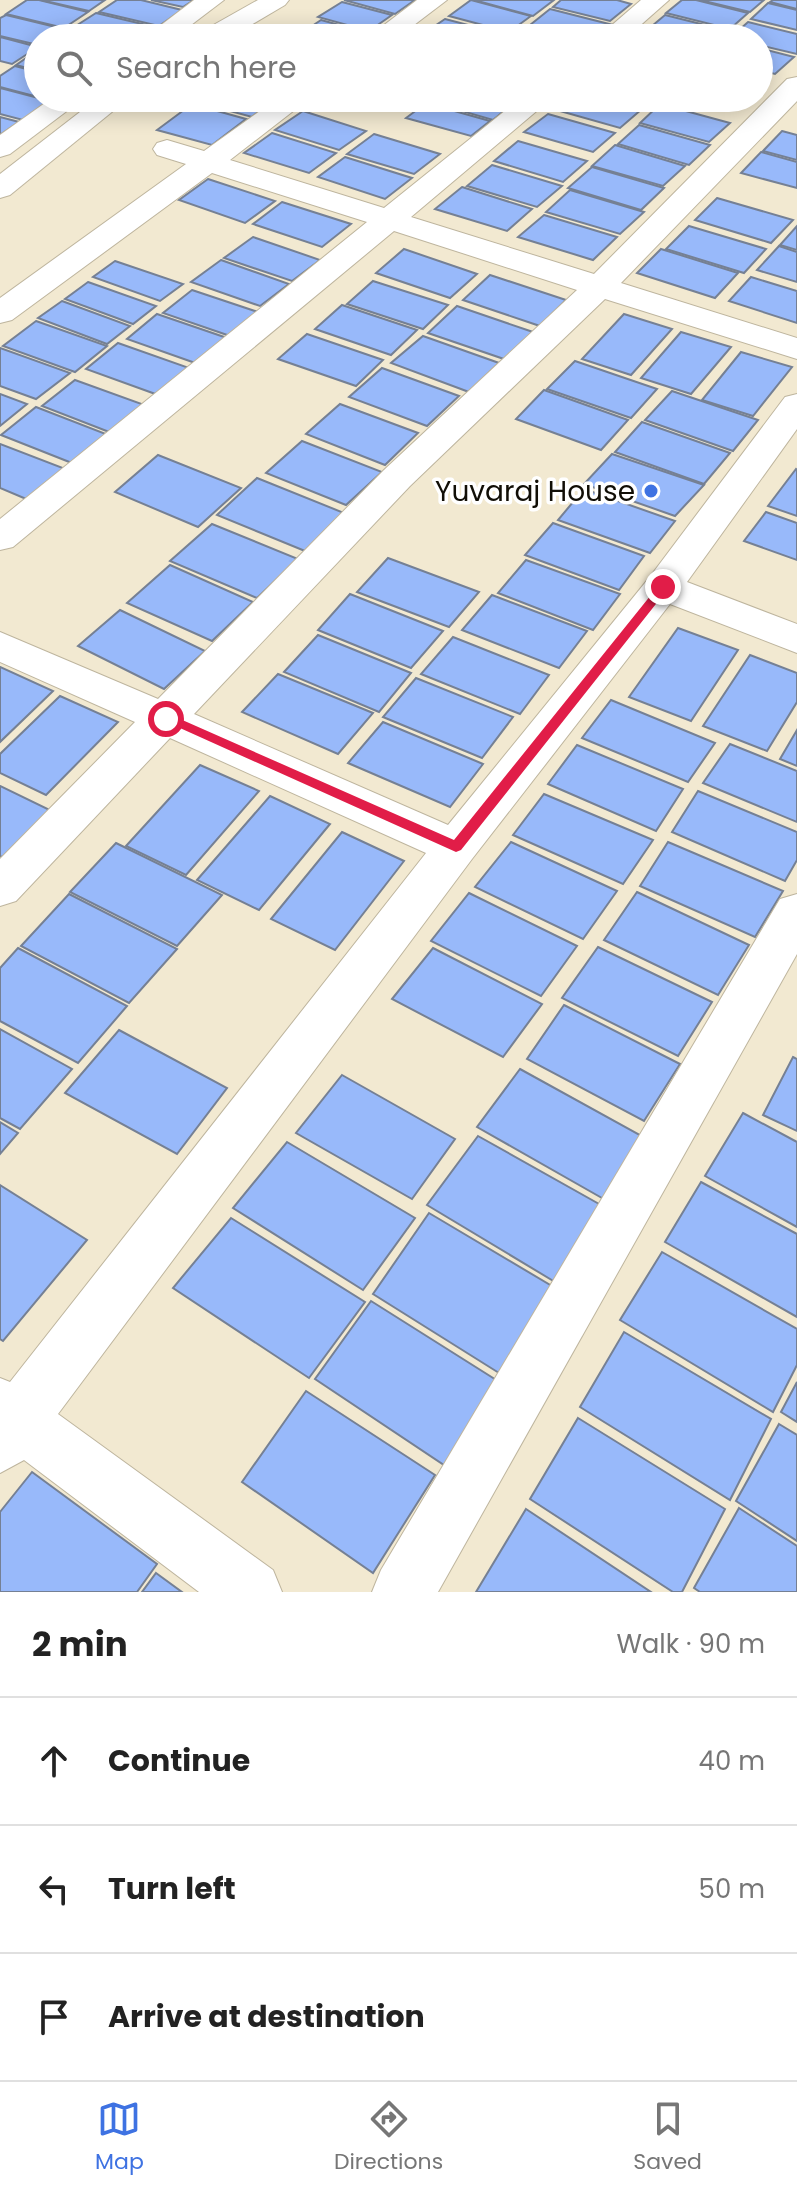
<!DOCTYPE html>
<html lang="en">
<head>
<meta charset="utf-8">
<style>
  :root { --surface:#fff; --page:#f2f2f2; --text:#222; --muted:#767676; --line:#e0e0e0; --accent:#3e72e2 }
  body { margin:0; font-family:Poppins,sans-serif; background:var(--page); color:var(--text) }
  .stop { position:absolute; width:24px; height:24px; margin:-18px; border:6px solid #e11d48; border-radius:50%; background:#fff }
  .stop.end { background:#e11d48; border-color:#fff; box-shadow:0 2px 8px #0008 }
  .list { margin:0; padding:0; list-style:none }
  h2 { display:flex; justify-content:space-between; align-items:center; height:104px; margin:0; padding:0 32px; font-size:34px }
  h2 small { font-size:26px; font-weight:400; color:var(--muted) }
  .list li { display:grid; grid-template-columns:52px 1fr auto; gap:24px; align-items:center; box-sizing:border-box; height:128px; padding:0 32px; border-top:2px solid var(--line) }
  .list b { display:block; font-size:30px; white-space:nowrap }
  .list em { font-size:26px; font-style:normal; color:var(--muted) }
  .icon { flex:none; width:44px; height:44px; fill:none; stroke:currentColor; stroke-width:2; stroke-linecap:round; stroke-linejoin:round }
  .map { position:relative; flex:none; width:797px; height:1592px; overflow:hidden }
  .search { position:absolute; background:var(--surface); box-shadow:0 4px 20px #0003; left:24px; right:24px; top:24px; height:88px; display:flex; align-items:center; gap:20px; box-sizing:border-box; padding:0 28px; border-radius:44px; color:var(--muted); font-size:30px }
  .sheet { height:488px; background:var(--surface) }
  nav { display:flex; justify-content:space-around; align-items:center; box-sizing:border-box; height:112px; border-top:2px solid var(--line); background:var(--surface); font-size:22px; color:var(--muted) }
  nav a { display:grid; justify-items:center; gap:4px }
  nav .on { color:var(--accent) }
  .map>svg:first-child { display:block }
  .building { fill:#98b9fa; stroke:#758094; stroke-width:2 }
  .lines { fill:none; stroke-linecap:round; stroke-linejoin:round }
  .street-casing { stroke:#beb59e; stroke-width:2 }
  .street { fill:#fff; fill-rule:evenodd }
  .route { fill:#e11d48 }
  .poi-dot { fill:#3e72e2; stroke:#fff; stroke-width:3 }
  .labels { text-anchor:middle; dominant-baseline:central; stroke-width:7; stroke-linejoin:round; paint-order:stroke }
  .poi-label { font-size:28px; fill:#110e06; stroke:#fff; text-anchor:end }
</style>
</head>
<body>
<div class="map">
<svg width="797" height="1592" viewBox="0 0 797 1592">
  <rect width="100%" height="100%" fill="#f2e9d1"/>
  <g class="building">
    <path d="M27 0H39L88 12 64 28 6 14Z"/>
    <path d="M41 0H105L89 11Z"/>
    <path d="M117 0H141L182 10 159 26 99 12Z"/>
    <path d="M151 0H194L183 7Z"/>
    <path d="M344 0H415L395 14Z"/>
    <path d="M471 0 531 16 509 32 449 16Z"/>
    <path d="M474 0H554L533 16Z"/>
    <path d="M561 0H617L631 4 610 21 553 7Z"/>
    <path d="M682 0H696L748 13 730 29 666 13Z"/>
    <path d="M700 0H764L750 12Z"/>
    <path d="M773 0H797V9L770 2Z"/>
    <path d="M342 2 392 15 369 31 318 17Z"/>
    <path d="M768 3 797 10V30L751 19Z"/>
    <path d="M550 9 613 25 596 38H580L530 25Z"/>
    <path d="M96 13 155 27 140 38H107L71 29Z"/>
    <path d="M6 15 64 29 50 38H38V45L0 36V18Z"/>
    <path d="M665 15 729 31 721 38H674L646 31Z"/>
    <path d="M445 19 507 35 502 38H436L423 34Z"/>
    <path d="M321 20 372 34 367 38 297 36Z"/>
    <path d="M748 22 797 34V54L759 45V38H730Z"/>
    <path d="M527 25 576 38H510Z"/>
    <path d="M67 30 98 38H56Z"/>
    <path d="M0 37 38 47 12 64 0 61Z"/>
    <path d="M759 48 794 57 775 74 759 70Z"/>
    <path d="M38 50V71L16 65Z"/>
    <path d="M15 66 38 72V97L0 87V76Z"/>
    <path d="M0 88 50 101 23 120 0 114Z"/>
    <path d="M203 98H276L252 117 197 102Z"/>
    <path d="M432 98H503L516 101 493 120 427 101Z"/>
    <path d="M566 98H601L642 109 620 128 553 109Z"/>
    <path d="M426 103 490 121 471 136 406 118Z"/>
    <path d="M192 104 246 119 212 145 157 130Z"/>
    <path d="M660 104 730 123 709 142 640 123Z"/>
    <path d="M303 111 366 131 339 150 275 130Z"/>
    <path d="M548 114 615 133 593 152 524 132Z"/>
    <path d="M0 117 19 122 0 135Z"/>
    <path d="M639 125 710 145 689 165 618 144Z"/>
    <path d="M782 131 797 135V160L763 151Z"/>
    <path d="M272 133 336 153 309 173 244 153Z"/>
    <path d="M374 134 440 154 414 174 347 154Z"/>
    <path d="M518 141 587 161 563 182 494 161Z"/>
    <path d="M615 145 685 166 663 186 592 166Z"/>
    <path d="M761 152 797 162V188L741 173Z"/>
    <path d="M345 157 412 178 385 199 318 177Z"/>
    <path d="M492 165 562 186 537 207 467 186Z"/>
    <path d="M592 167 664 188 641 210 568 188Z"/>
    <path d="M208 179 275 201 245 223 179 200Z"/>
    <path d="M462 187 532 209 507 231 435 209Z"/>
    <path d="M570 190 644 212 620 234 546 212Z"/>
    <path d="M717 198 793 220 771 243 695 220Z"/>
    <path d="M282 202 351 224 322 247 253 224Z"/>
    <path d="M544 215 617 237 593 260 518 237Z"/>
    <path d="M689 226 766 249 744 273 666 249Z"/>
    <path d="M797 226V250L780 245Z"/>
    <path d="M253 237 320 260 292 281 224 258Z"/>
    <path d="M779 246 797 252V282L757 270Z"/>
    <path d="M404 249 477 274 450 298 376 273Z"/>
    <path d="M661 249 738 273 715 298 637 273Z"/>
    <path d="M221 260 289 284 260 306 191 282Z"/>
    <path d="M115 261 183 284 160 301 93 277Z"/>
    <path d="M490 275 566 300 540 326 463 300Z"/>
    <path d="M751 277 797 291V323L729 301Z"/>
    <path d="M373 281 448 305 423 329 347 304Z"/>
    <path d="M88 282 156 306 133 324 65 299Z"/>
    <path d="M192 290 264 314 236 338 163 313Z"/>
    <path d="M62 301 130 326 107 344 38 318Z"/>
    <path d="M342 305 417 330 391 355 315 329Z"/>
    <path d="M457 306 533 332 504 359 428 333Z"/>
    <path d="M157 314 230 339 201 365 127 339Z"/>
    <path d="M624 314 672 329 631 375 582 359Z"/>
    <path d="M36 321 107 346 75 372 3 346Z"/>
    <path d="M681 332 731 347 691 394 641 378Z"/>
    <path d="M307 334 383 360 356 386 278 359Z"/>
    <path d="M423 336 499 363 469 392 391 363Z"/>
    <path d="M118 343 192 369 161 396 86 369Z"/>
    <path d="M0 348 70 373 36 399 0 386Z"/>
    <path d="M741 352 792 367 753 416 702 400Z"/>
    <path d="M575 361 657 389 631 418 547 389Z"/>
    <path d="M382 368 459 396 427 426 349 397Z"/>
    <path d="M75 380 150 407 117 435 42 406Z"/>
    <path d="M544 390 628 420 601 450 516 419Z"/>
    <path d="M672 391 758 420 733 451 645 420Z"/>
    <path d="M0 394 27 404 0 426Z"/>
    <path d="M340 404 418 433 385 465 306 434Z"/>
    <path d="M36 407 111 436 77 465 1 435Z"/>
    <path d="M642 422 730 453 704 484 615 452Z"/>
    <path d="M302 441 382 472 346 505 266 473Z"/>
    <path d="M0 444 68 470 31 501 0 488Z"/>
    <path d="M612 454 704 485 675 516 584 484Z"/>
    <path d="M158 455 241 488 198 527 115 492Z"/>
    <path d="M796 469 797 470V516L768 506Z"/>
    <path d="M257 478 344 513 305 551 217 515Z"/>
    <path d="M584 489 675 521 650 553 558 520Z"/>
    <path d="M766 512 797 523V560L744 541Z"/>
    <path d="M553 523 644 556 619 590 525 555Z"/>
    <path d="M212 524 298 559 257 598 170 561Z"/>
    <path d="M388 558 479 592 449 627 357 592Z"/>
    <path d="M526 560 620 594 593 630 498 593Z"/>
    <path d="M170 565 253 602 212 641 127 603Z"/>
    <path d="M350 594 443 631 411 668 318 630Z"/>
    <path d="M492 595 587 631 559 668 462 630Z"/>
    <path d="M120 610 205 651 164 689 78 646Z"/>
    <path d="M678 628 738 650 691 721 629 697Z"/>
    <path d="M318 635 411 673 379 712 284 672Z"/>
    <path d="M453 637 549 675 520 714 421 674Z"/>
    <path d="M750 655 797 673V702L767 751 703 726Z"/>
    <path d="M0 667 53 691 0 742Z"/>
    <path d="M278 674 373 713 338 754 242 712Z"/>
    <path d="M416 678 513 717 482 758 383 717Z"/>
    <path d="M60 696 118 722 46 795 0 773V754Z"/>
    <path d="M611 700 715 743 688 782 582 738Z"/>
    <path d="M383 722 483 764 450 807 348 763Z"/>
    <path d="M797 730V766L780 759Z"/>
    <path d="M730 744 797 771V822L703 783Z"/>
    <path d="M577 745 683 789 656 831 548 784Z"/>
    <path d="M200 765 259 791 186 875 126 846Z"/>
    <path d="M0 786 60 815 12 862 0 856Z"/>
    <path d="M698 791 797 832V860L785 881 672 832Z"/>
    <path d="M544 794 653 840 623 884 513 835Z"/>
    <path d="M270 796 330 824 259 910 197 880Z"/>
    <path d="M342 832 404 861 335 950 271 919Z"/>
    <path d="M511 842 617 891 583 939 475 887Z"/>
    <path d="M668 842 783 891 755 937 640 886Z"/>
    <path d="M116 843 222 895 177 946 70 892Z"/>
    <path d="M637 892 749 945 718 995 604 940Z"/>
    <path d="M469 893 577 946 541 996 431 941Z"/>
    <path d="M69 894 177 949 129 1003 21 946Z"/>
    <path d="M598 947 712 1002 678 1056 562 998Z"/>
    <path d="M18 948 127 1006 78 1063 0 1021V968Z"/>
    <path d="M433 948 542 1004 503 1057 392 999Z"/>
    <path d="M564 1005 680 1064 644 1121 527 1059Z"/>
    <path d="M0 1029 72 1069 20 1129 0 1118Z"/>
    <path d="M119 1030 227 1088 177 1154 65 1093Z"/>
    <path d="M793 1057 797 1059V1131L763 1115Z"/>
    <path d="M520 1069 649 1140 609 1202 477 1127Z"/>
    <path d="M342 1075 455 1139 412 1199 296 1133Z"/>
    <path d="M743 1113 797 1142V1227L705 1176Z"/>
    <path d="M0 1122 18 1133 0 1154Z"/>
    <path d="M478 1136 608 1209 560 1285 427 1205Z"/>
    <path d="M287 1142 415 1218 363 1290 233 1208Z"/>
    <path d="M701 1182 797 1234V1317L665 1242Z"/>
    <path d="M0 1185 87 1240 3 1341 0 1339Z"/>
    <path d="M429 1213 562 1292 507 1378 373 1294Z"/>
    <path d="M231 1218 365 1302 309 1378 173 1288Z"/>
    <path d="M662 1252 797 1329V1365L773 1412 620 1320Z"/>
    <path d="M371 1301 501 1383 447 1467 315 1379Z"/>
    <path d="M624 1332 771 1419 730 1500 580 1407Z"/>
    <path d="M797 1382V1422L781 1412Z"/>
    <path d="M306 1391 435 1475 373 1573 242 1482Z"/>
    <path d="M578 1418 725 1509 682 1592H673L530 1499Z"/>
    <path d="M779 1424 797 1435V1541L736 1501Z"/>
    <path d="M32 1472 157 1564 137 1592H0V1512Z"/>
    <path d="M739 1508 797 1546V1592H700L694 1588Z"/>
    <path d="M526 1509 651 1592H476Z"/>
    <path d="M156 1573 182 1592H142Z"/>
  </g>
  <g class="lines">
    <g class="street-casing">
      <g id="street">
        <path d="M194 0H224L174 38H144Z"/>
        <path d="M258 0H289L285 5 229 38H197L201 32Z"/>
        <path d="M417 0H447L397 38H367Z"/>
        <path d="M641 0H669L626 38H597Z"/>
        <path d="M797 77V101L621 283 797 338V359L605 299 410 486 194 714 448 825 649 578 785 397 797 394V429L687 582 797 624V653L670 604 472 859 58 1414 273 1570 282 1592H199L24 1460 0 1473V1378L10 1382 426 853 170 738 16 901 0 906V859L135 722 0 662V632L158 699 384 470 577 290 394 231 13 547 0 550V519L367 222 212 173 12 320 0 323V298L186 164 157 155 153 149 157 143 167 140 204 151 278 98H310L230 160 384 208 521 98H552L411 217 594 274 787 79Z"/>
        <path d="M52 98H84L10 154 0 157V135Z"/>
        <path d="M98 98H129L10 195 0 198V174Z"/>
        <path d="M797 894V954L438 1592H372L381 1570 780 899Z"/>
      </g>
    </g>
    <use href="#street" class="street"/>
  </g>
  <path class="route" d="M663 584 667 585V590L461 850 456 852 160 719 162 715H171L454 840 659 585Z"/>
  <circle class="poi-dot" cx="651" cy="491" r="8"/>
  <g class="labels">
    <g class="poi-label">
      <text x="635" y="491">Yuvaraj House</text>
    </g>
  </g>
</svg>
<div class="stop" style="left:166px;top:719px"></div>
<div class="stop end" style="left:663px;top:587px"></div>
<div class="search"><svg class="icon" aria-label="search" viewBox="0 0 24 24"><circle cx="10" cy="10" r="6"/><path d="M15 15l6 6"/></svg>Search here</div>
</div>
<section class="sheet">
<h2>2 min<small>Walk · 90 m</small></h2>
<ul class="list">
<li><svg class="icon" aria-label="ahead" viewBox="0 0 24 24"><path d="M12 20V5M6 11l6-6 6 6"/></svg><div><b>Continue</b></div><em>40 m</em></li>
<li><svg class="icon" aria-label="left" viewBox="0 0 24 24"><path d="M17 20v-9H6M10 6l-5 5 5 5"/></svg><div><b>Turn left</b></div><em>50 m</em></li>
<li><svg class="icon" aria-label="arrive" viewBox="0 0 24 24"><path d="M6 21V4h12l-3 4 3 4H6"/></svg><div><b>Arrive at destination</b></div></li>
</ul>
</section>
<nav>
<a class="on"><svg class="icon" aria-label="map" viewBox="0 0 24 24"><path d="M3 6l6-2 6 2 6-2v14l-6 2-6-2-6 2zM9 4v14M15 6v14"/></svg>Map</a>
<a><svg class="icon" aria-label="directions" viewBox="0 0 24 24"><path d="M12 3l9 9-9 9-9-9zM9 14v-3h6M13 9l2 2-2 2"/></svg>Directions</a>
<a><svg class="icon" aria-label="saved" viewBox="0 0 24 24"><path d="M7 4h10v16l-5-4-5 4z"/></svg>Saved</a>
</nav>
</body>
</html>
